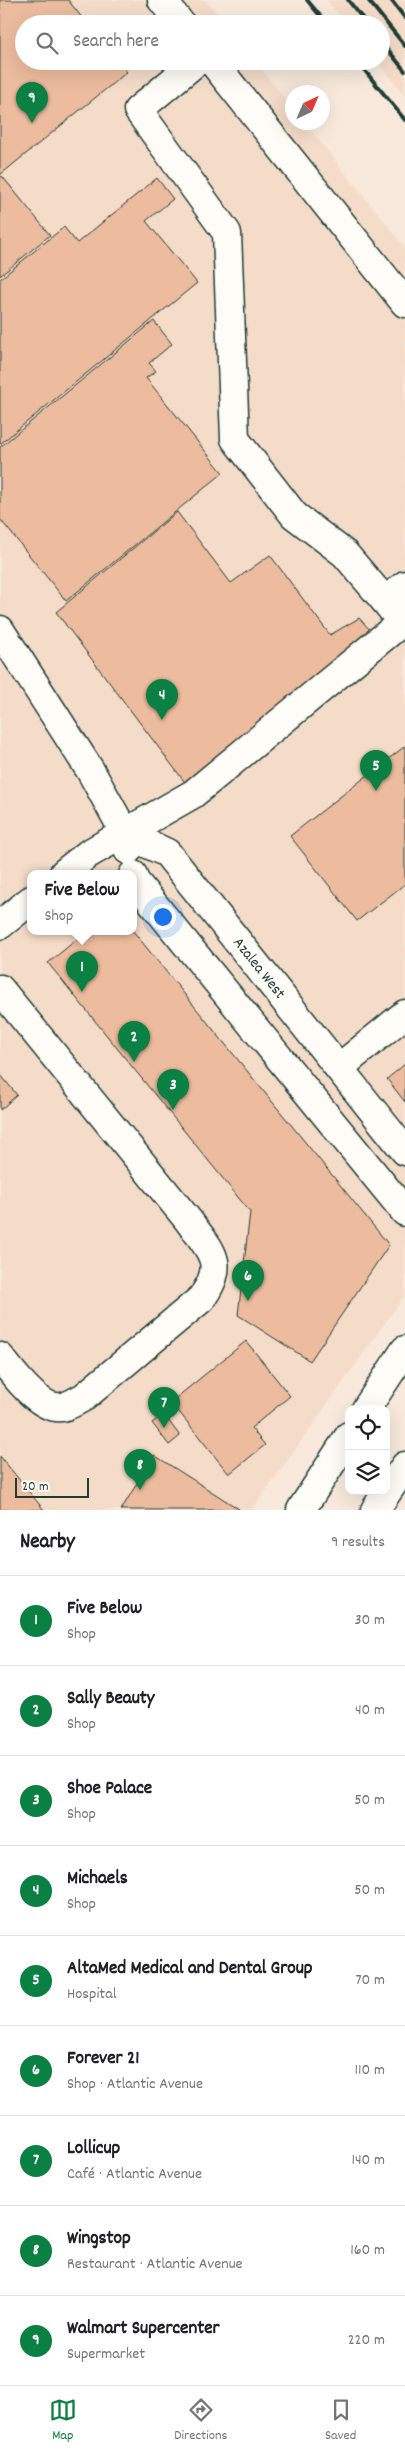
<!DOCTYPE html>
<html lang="en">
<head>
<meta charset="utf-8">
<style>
  :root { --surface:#fff; --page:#f6f6f6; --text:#202124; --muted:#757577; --line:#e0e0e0; --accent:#0b8043 }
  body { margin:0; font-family:Dekko,sans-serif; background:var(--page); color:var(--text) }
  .controls { position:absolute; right:15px; bottom:15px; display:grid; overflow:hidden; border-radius:10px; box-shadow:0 5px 20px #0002 }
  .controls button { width:45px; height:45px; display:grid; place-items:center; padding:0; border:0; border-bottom:1px solid var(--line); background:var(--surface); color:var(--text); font:25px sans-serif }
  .compass { position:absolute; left:285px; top:85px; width:45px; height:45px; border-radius:50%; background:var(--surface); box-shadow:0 5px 20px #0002; rotate:44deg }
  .scale { position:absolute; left:15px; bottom:12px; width:74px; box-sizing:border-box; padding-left:5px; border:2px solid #1f3d34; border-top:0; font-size:14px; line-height:18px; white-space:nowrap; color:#1f3d34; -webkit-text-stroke:4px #fdfcf7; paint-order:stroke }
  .you { position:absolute; left:162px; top:916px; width:18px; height:18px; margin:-12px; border:4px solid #fff; border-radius:50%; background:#1a73e8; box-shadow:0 0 0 8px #1a73e833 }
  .badge { display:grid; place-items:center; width:32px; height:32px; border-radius:50%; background:var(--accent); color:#fff; font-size:16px; font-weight:700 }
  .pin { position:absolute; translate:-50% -41px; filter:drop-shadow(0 1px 2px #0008) }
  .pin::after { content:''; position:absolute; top:26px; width:18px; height:15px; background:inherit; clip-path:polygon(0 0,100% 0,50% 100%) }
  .popup { position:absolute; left:27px; top:870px; width:110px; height:65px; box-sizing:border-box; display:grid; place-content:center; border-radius:10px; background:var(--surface); filter:drop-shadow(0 1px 4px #0005); font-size:16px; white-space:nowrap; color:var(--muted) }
  .popup b { font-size:19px; color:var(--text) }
  .popup::after { content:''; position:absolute; left:50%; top:100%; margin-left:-10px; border:10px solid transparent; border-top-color:var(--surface) }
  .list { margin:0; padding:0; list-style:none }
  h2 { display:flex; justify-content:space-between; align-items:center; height:65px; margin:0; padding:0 20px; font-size:21px }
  h2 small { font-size:16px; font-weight:400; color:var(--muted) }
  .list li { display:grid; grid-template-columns:32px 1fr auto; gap:15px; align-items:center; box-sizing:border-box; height:90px; padding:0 20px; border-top:1px solid var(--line) }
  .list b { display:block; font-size:19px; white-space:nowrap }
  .list p { margin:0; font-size:16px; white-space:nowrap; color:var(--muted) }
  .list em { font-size:16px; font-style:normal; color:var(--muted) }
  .icon { flex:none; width:28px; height:28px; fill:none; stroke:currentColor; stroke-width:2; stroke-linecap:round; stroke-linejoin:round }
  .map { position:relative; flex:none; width:405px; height:1510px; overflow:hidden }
  .search { position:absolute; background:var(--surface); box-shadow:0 5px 20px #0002; left:15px; right:15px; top:15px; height:55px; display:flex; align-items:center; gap:12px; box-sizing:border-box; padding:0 18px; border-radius:28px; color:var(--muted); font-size:19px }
  .sheet { height:875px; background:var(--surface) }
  nav { display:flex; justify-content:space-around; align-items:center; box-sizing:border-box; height:70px; border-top:1px solid var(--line); background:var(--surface); font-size:14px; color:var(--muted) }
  nav a { display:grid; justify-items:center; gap:2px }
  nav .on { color:var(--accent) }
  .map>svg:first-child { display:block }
  .built { fill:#f5dcc9; fill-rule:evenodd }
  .building { fill:#edbc9e; stroke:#1f3d34 }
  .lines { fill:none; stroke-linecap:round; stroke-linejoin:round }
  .minor-casing { stroke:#1f3d34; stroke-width:31 }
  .major-casing { stroke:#1f3d34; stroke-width:31 }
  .minor { stroke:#fdfcf7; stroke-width:28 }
  .major { stroke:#fdfcf7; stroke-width:28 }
  .rail { stroke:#1f3d34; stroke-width:4 }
  .labels { text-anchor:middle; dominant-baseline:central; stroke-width:4; stroke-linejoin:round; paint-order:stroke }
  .street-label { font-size:16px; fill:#1f3d34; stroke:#fdfcf7 }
</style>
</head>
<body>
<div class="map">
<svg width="405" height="1510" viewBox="0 0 405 1510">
  <rect width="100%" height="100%" fill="#f8e9dc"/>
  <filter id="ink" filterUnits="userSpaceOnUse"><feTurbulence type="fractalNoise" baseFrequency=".02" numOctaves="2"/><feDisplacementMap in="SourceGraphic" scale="10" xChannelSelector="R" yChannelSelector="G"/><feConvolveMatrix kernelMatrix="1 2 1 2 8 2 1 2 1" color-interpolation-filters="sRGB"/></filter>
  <g filter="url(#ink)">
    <g class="built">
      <path d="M0 0H206L225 24H24V61H255L292 108V122L305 123 405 247V1295L252 1510H0ZM31 873H133V931H31Z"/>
      <path d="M327 0H405V96L377 61H381V24H346Z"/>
    </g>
    <g class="building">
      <path d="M0 0H68L87 24H24V61H118L127 72 0 175Z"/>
      <path d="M2 176 50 235 0 276V178Z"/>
      <path d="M157 178 173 199 146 221 197 283 0 444V279L64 227 77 243Z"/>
      <path d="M154 321 172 344 149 363 156 371 146 378 223 473 66 601 0 519V447Z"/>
      <path d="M177 512 231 583 270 555 330 635 359 618 371 631 187 785 56 612Z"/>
      <path d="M405 746V884L357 921 290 836Z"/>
      <path d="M87 931H133L389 1245 310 1361 238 1315 250 1212 48 963Z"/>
      <path d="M405 1064V1102L387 1079Z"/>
      <path d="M0 1074 17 1095 0 1110Z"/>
      <path d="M246 1341 290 1396 251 1428 265 1445 229 1474 171 1402Z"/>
      <path d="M158 1418 163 1424 168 1420 180 1436 169 1445 152 1423Z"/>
      <path d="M154 1455 239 1509 238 1510H121Z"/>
      <path d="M0 1456 44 1510H0Z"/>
    </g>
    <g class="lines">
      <g class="minor-casing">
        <g id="minor">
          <path d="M162 0 181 24"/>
          <path d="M197 61 138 110 227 233 235 439 294 515 345 554 385 601"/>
          <path d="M212 61 405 303"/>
          <path d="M0 630 90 770 125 833 128 850"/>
          <path id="s1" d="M125 833 167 853 405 1151"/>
          <path d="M64 873 88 854 193 794 402 622 385 601 405 585"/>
          <path d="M133 875 134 880 405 1212"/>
          <path d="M0 925 31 900"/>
          <path d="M0 989 188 1220C210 1250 228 1263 201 1299L84 1397C78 1400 72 1404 66 1406 42 1415 13 1373 0 1357"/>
          <path d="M339 1068 405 1014"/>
        </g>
      </g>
      <g class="major-casing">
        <g id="major">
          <path d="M366 1409 405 1350"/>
          <path d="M301 1510 349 1436"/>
          <path d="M375 1510 405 1466"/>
        </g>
      </g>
      <use href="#minor" class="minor"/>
      <use href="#major" class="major"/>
      <g class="rail">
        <path d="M307 0 327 24"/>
        <path d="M348 0 367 24"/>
        <path d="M368 0 405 46"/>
        <path d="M391 0 405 18"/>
        <path d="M381 41 405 71"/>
        <path d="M357 61 405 120"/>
      </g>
    </g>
  </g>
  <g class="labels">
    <g class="street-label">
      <text stroke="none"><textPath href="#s1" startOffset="194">Azalea West</textPath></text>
    </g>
  </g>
</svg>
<div class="controls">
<button><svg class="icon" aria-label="locate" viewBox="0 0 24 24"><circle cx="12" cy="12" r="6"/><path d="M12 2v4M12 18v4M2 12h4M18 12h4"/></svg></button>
<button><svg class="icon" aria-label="layers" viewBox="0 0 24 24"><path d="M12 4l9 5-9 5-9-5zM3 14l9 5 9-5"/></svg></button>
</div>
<svg class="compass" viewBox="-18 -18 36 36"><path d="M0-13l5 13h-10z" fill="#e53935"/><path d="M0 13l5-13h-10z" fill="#757577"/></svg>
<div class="scale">20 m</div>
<div class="you"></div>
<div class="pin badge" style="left:82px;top:992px">1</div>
<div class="popup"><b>Five Below</b>Shop</div>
<div class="pin badge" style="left:134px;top:1062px">2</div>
<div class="pin badge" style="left:173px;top:1110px">3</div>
<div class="pin badge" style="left:162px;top:720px">4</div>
<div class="pin badge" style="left:376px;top:791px">5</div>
<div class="pin badge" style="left:248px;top:1301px">6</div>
<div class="pin badge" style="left:164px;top:1428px">7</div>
<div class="pin badge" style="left:140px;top:1490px">8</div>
<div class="pin badge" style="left:32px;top:123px">9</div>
<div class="search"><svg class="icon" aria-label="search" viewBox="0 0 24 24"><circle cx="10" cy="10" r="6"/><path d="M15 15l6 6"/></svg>Search here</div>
</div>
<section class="sheet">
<h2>Nearby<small>9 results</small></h2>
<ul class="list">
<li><span class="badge">1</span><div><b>Five Below</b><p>Shop</p></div><em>30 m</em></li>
<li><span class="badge">2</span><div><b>Sally Beauty</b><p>Shop</p></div><em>40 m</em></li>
<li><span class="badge">3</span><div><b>Shoe Palace</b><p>Shop</p></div><em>50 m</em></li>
<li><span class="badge">4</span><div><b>Michaels</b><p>Shop</p></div><em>50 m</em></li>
<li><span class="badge">5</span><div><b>AltaMed Medical and Dental Group</b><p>Hospital</p></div><em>70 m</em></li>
<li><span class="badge">6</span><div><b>Forever 21</b><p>Shop · Atlantic Avenue</p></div><em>110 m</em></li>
<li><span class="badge">7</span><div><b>Lollicup</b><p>Café · Atlantic Avenue</p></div><em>140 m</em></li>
<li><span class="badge">8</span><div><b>Wingstop</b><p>Restaurant · Atlantic Avenue</p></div><em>160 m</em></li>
<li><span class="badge">9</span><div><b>Walmart Supercenter</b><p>Supermarket</p></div><em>220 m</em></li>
</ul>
</section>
<nav>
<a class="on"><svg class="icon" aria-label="map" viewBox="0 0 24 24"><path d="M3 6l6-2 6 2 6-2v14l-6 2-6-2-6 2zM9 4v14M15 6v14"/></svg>Map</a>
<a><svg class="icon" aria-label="directions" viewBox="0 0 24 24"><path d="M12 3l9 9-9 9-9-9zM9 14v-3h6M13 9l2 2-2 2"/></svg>Directions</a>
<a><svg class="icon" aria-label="saved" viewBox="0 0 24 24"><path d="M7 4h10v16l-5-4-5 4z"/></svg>Saved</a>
</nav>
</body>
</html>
